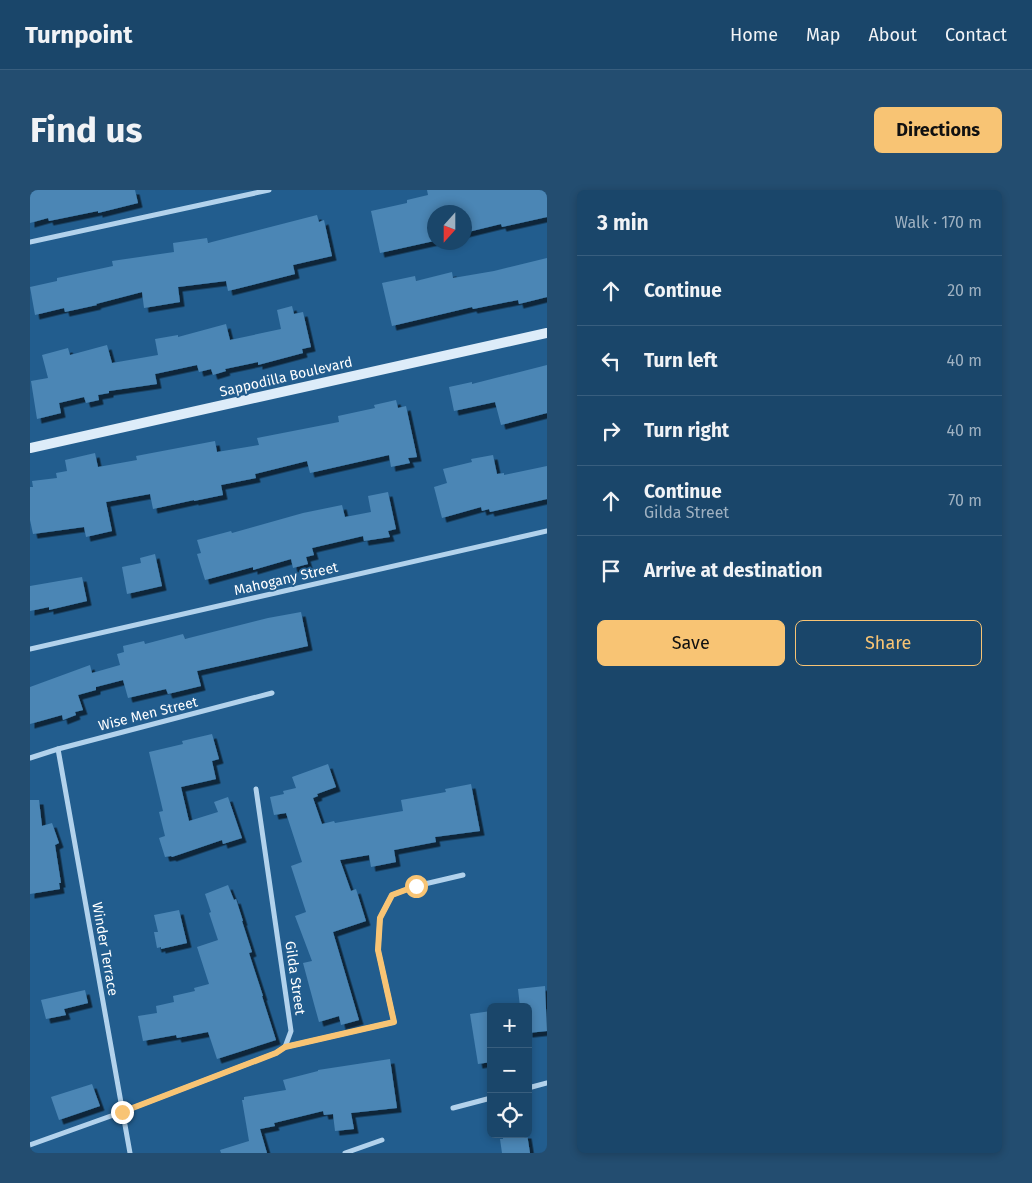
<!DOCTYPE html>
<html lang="en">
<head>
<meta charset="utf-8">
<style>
  :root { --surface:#1a466a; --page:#234d70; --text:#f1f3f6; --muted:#9fb1c1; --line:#385e7e; --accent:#f8c474 }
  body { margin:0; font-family:"Fira Sans",sans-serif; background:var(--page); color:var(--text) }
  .controls { position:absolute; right:15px; bottom:15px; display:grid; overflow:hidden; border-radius:8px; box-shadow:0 2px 8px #0003 }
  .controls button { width:45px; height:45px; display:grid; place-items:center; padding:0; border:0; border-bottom:1px solid var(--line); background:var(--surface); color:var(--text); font:25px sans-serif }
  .compass { position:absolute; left:397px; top:15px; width:45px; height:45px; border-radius:50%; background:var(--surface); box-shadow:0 2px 8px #0003; rotate:201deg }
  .stop { position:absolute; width:15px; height:15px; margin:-11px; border:4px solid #f8c474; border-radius:50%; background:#fff }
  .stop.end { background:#f8c474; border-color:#fff; box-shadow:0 1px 5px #0008 }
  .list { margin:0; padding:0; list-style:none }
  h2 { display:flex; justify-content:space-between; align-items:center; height:65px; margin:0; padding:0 20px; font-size:21px }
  h2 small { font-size:16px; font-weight:400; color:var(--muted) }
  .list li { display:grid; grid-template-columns:32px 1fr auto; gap:15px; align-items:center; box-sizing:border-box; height:70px; padding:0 20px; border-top:1px solid var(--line) }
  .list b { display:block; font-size:19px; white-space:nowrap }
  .list p { margin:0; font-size:16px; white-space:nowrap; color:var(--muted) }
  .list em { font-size:16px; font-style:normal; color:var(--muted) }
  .actions { display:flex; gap:10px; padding:15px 20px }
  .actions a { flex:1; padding:11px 0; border:1px solid var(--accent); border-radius:8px; text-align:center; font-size:18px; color:var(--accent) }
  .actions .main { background:var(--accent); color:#111 }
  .icon { flex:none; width:28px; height:28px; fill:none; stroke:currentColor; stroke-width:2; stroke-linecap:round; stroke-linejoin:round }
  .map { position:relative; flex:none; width:517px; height:963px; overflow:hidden; border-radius:8px }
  header { display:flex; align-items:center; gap:30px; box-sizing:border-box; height:70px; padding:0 25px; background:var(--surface); border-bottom:1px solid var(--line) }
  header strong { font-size:24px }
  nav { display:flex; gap:28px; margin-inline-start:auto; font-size:18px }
  .intro { display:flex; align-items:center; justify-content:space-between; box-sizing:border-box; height:120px; padding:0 30px }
  h1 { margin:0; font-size:35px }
  .button { padding:12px 22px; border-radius:8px; background:var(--accent); color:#111; font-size:18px; font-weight:700 }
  main { display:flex; gap:30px; padding:0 30px }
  aside { flex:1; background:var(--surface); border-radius:8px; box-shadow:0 2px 8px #0003 }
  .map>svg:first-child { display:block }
  .building { fill:#4b86b5; filter:url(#shadow) }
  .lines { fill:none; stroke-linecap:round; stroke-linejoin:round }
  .street { stroke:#b2d2ec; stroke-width:5 }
  .secondary { stroke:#ddecf9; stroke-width:10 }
  .route { stroke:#f8c474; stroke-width:6 }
  .labels { text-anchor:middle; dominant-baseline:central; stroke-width:4; stroke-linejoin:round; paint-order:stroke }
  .street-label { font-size:14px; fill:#fff; stroke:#225d8e }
</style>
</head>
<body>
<header>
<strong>Turnpoint</strong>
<nav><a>Home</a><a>Map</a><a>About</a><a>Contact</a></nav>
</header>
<div class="intro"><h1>Find us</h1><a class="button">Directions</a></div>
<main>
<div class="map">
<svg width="517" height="963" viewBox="0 0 517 963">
  <defs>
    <filter id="shadow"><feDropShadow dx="4.5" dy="4.5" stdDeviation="0" flood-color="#0009"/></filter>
  </defs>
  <rect width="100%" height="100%" fill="#225d8e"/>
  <g class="building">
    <path d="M0 0H105L108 13 68 23V21L19 31 18 28 0 33Z"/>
    <path d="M397 0H517V27L472 37 471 34 434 43V22H404V51L350 63 341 21 377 13V10L398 5Z"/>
    <path d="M287 25 289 32 294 30 302 66 263 75 265 84 198 101 196 91 148 97 150 112 114 118 112 102 66 114 67 115 35 122 34 118 5 125 0 97 27 91V88L83 76 82 71 144 62 143 53 177 48 178 53Z"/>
    <path d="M517 68V107L489 114 488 110 443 119 442 117 362 136 352 93 385 86 386 91 422 82 423 88 464 81Z"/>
    <path d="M262 116 264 124 273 122 281 157 272 159 273 163 228 175V172L195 179 196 181 183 185 181 179 169 182 167 175 125 184 127 194 79 201V203L68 205 69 210 56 213 54 207 29 213 31 223 7 229 1 191 18 188 12 165 38 158 40 165 77 155 82 173 128 165 125 149 148 145V147L196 134 200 150 251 139 247 120Z"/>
    <path d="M517 175V223L471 235 465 212 424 221 419 197 442 192V194Z"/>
    <path d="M366 210 368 218 376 216 387 267 378 268 380 273 361 277 359 265 280 283 277 271 225 284 226 288 191 295 193 305 164 311V310L123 319 120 304 76 312 82 341 56 347 54 337 3 344 0 330V297H3L2 291 27 288 26 283 37 281 35 270 65 263 68 277 107 270 106 266 185 251 187 262 229 255 227 248 309 232 308 226 345 218 344 215Z"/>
    <path d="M463 265 467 284 474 283V285L517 276V309L460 322 459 319 452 321 451 317 412 328 404 297 417 293 413 279 442 272 441 269Z"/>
    <path d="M358 302 366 339 358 341 360 347 334 351 333 346 282 358 284 365 276 367 278 374 263 378 261 369 223 380V377L175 390 167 364 171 363 167 350 201 341 202 343 273 323 312 315 315 327 341 322 338 306Z"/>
    <path d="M125 364 132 396 97 404 92 377 111 373 110 368Z"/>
    <path d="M52 387 57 411 19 420V417L0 421V396Z"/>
    <path d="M271 422 278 456 167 481 171 496 138 504 136 499 98 508 93 490 66 497V500L48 505 53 520 45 522 46 525 33 530 32 525 0 534V497L60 475 62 483 90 475 87 464 94 462 93 456 114 451 115 454 153 444 155 449 238 428Z"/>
    <path d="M182 544 189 569 182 571 186 589 151 597 159 631 188 622 184 612 198 607 212 648 193 654 192 650 142 667 141 666 135 667 129 648 135 646 129 622 133 621 119 562 153 554 152 551Z"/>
    <path d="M298 574 306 597 287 604 288 606 283 608 292 634 304 631 305 633 373 621 371 610 416 602 415 599 441 594 450 641 405 647 406 652 364 660 366 672 341 677 339 665 310 670 321 701 326 699 336 731 303 742 329 830 311 835 309 826 289 832 284 814 273 773 282 771 265 726 276 722 261 676 272 672 256 623 244 625 240 607 254 604 253 601 266 598 262 587Z"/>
    <path d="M0 610H9L12 636 22 633 29 653 25 655 31 693H29L30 699 0 704Z"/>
    <path d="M198 695 204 710 206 709 213 731H212L222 762 219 763 233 806H232L246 850 187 869 178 842 147 848 146 845 113 851 108 826 127 823 126 816 144 812 143 806 165 801 164 798 179 794 167 757 188 750 179 723 181 722 175 704Z"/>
    <path d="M149 720 157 753 131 759V757L127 758 124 742H128L124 725Z"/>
    <path d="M515 796 517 841 498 843V817H490L488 799Z"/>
    <path d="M55 800 58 813 34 819 36 825 16 829 11 810Z"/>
    <path d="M461 821V872L448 874 440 824Z"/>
    <path d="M360 869 367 918 321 923 324 939 305 941 303 924 294 925 293 921 244 933 245 936 230 939 237 963H191L190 960 219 951 212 910H214V907L256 900 253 890 288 881V880Z"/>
    <path d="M62 894 70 916 29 930 21 907Z"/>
    <path d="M473 944H497L500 963H472L470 949H473Z"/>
  </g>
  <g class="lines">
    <g class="street">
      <path d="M0 52 239 0"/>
      <path d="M0 459 517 341"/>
      <path d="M28 559 100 963"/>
      <path d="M0 568 28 559 242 503"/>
      <path d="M255 857 364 832 348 760 350 728 362 705 386 696 433 685"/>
      <path d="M498 898 517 893"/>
      <path d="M423 918 461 908"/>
      <path d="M0 955 92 922 246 863 255 857 261 841 226 599"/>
      <path d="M315 963 352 950"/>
    </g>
    <path class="secondary" d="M0 258 517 143"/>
  </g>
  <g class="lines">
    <path class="route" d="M92 922 246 863 255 857 364 832 348 760 350 728 362 705 386 696"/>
  </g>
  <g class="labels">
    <g class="street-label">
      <text transform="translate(256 187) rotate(-13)">Sappodilla Boulevard</text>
      <text transform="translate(256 389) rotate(-13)">Mahogany Street</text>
      <text transform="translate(118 524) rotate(-14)">Wise Men Street</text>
      <text transform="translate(75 759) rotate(80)">Winder Terrace</text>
      <text transform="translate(265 788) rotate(82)">Gilda Street</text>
    </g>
  </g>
</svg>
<div class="controls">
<button>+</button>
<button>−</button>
<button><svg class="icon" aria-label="locate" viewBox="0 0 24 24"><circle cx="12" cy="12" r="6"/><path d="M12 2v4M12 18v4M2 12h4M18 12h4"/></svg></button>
</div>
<svg class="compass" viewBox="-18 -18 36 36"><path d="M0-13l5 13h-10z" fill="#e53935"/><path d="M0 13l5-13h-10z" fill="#9fb1c1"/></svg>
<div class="stop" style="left:386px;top:696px"></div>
<div class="stop end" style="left:92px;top:922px"></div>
</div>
<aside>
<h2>3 min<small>Walk · 170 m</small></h2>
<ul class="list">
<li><svg class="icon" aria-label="ahead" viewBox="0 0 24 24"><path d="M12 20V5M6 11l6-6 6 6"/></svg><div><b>Continue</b></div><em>20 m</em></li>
<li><svg class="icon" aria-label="left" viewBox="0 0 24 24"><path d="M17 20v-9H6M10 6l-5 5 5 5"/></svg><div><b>Turn left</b></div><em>40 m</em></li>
<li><svg class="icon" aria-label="right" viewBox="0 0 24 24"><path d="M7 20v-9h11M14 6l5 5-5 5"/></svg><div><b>Turn right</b></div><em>40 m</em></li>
<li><svg class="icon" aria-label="ahead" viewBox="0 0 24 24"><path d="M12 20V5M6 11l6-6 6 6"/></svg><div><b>Continue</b><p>Gilda Street</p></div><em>70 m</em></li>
<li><svg class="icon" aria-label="arrive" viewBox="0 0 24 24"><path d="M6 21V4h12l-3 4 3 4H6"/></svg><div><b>Arrive at destination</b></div></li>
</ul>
<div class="actions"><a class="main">Save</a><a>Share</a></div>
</aside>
</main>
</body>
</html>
